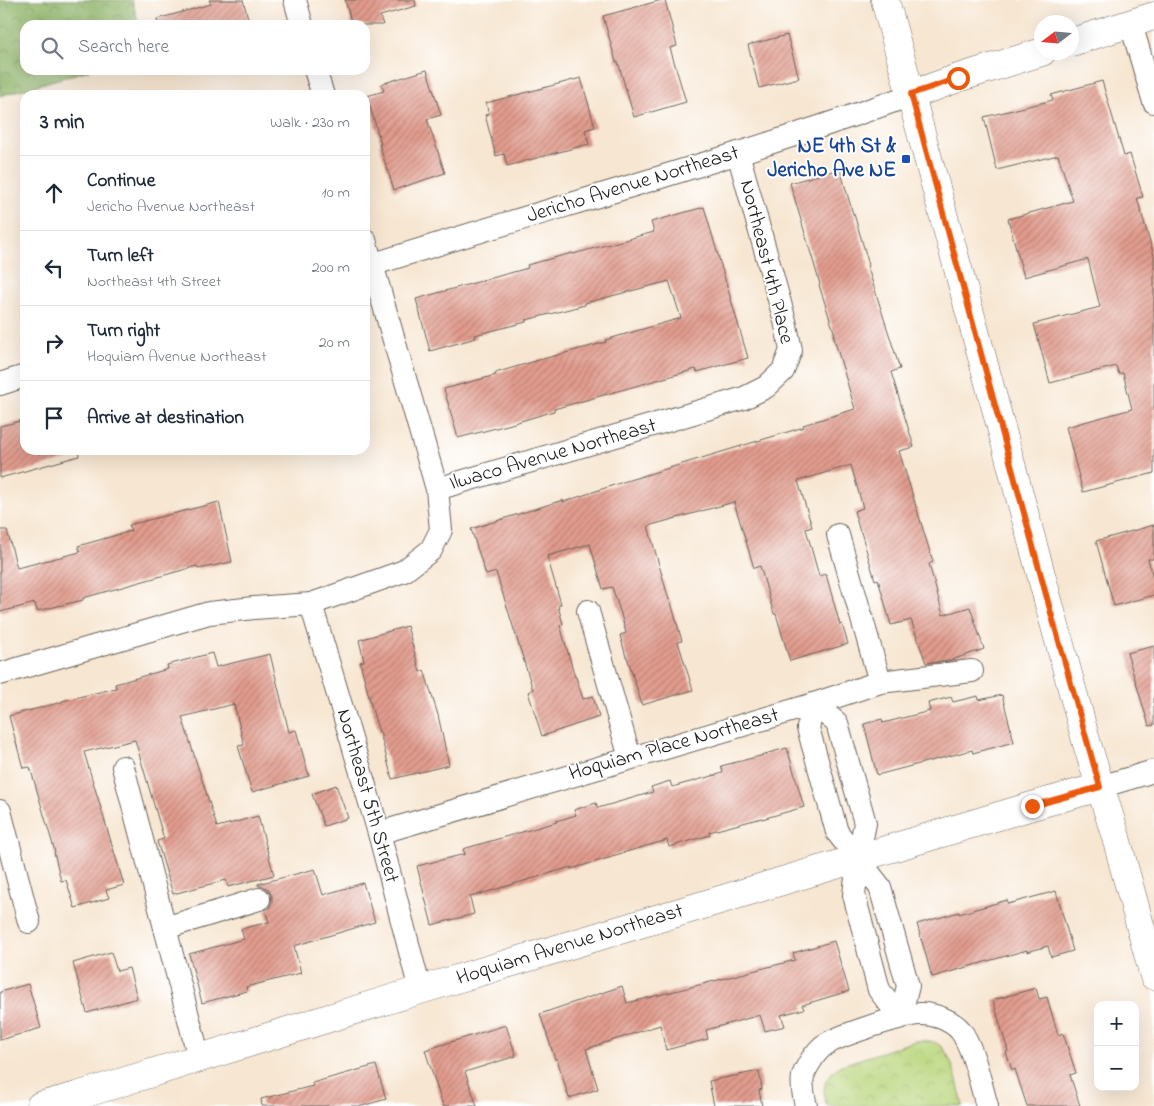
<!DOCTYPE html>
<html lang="en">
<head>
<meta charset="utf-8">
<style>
  :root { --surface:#fff; --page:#f6f6f7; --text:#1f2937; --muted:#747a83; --line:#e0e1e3 }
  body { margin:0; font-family:"Indie Flower",sans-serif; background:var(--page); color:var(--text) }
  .controls { position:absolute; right:15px; bottom:15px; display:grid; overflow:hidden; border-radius:10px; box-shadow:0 5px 20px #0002 }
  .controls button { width:45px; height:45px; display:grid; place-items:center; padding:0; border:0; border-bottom:1px solid var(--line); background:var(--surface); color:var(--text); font:25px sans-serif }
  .compass { position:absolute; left:1034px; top:15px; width:45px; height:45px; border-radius:50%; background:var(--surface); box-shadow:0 5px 20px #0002; rotate:254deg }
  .stop { position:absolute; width:15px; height:15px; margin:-11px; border:4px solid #ea580c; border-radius:50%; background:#fff }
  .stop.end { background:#ea580c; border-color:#fff; box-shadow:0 1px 5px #0008 }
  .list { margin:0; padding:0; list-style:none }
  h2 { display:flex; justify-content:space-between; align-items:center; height:65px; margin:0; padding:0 20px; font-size:21px }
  h2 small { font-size:16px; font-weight:400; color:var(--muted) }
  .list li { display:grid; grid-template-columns:32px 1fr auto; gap:15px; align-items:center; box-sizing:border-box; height:75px; padding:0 20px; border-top:1px solid var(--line) }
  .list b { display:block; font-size:19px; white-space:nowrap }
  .list p { margin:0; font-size:16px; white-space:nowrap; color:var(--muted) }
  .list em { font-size:16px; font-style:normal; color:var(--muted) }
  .icon { flex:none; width:28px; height:28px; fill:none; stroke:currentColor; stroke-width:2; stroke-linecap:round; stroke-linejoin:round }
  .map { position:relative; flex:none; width:1154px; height:1106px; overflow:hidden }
  .search { position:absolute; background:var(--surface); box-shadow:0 5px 20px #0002; left:20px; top:20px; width:350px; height:55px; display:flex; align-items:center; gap:12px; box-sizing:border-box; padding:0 18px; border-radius:15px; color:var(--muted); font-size:19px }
  .panel { position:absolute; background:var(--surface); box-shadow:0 5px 20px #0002; left:20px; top:90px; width:350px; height:365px; border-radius:15px }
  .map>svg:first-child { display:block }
  .forest { fill:url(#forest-crowns); stroke:#576944 }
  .park { fill:url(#park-crowns); stroke:#6a784c }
  .building { fill:url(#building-hatch) }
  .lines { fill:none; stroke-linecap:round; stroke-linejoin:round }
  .street-casing { stroke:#69635b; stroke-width:24 }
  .secondary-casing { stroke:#69635b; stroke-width:29 }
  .street { stroke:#fff; stroke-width:22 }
  .secondary { stroke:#fff; stroke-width:28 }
  .route { stroke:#ea580c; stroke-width:6 }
  .transit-dot { fill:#1a4fb4; stroke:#fff; stroke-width:2 }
  .labels { text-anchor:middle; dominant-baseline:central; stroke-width:4; stroke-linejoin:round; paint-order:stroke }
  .transit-label { font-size:21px; font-weight:bold; fill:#164399; stroke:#fff; text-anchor:end }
  .street-label { font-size:21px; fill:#1c1c1c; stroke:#fff }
</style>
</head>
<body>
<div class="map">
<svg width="1154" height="1106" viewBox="0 0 1154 1106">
  <defs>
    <pattern id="forest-crowns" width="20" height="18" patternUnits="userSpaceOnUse" patternTransform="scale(1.25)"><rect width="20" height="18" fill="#92b66c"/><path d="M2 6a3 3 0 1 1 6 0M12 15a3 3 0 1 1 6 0" fill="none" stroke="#769358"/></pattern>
    <pattern id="park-crowns" width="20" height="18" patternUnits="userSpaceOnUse" patternTransform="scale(1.25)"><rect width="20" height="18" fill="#b9d57c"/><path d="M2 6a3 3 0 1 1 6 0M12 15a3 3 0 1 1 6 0" fill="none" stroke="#9eb66b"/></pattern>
    <pattern id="building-hatch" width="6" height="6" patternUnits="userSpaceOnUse" patternTransform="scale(1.25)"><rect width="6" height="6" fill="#e29c8e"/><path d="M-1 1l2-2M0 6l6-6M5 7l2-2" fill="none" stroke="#b67e73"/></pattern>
  </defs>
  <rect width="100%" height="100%" fill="#fff"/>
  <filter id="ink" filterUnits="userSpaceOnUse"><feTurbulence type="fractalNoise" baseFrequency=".02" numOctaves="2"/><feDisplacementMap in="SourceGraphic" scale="10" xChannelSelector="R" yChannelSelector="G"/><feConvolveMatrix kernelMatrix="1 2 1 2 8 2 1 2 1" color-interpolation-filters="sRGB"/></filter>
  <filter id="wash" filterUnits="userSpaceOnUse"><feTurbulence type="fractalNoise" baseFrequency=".0096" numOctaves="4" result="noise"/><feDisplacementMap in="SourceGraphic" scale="20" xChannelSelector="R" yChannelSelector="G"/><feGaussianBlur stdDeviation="1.12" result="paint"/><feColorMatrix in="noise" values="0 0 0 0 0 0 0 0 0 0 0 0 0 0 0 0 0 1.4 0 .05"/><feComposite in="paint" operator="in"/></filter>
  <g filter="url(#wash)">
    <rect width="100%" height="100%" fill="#f7e6d1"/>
    <path class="forest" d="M0 0H132L139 25H25V70H89L0 96Z"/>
    <path class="park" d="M915 1041C923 1041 931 1040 938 1044 953 1053 959 1090 963 1106H827C821 1086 824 1080 839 1066Z"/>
    <g id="blocks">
      <g class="building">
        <path d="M209 0H243L250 25H158L157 19 211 4Z"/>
        <path d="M345 0H415L416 6 380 16 383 25H352Z"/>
        <path d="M662 0H665L677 46 670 48 686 102 634 117 618 62H616L603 16Z"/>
        <path d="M787 35 799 78 759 88 748 45Z"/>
        <path d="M427 70 441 115 427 119 445 173 394 190 379 144H381L367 96 384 91 381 84Z"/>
        <path d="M581 78 595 127 585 130 589 144 507 166 504 154 496 156 485 115 489 114 486 103Z"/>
        <path d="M1102 81 1124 156 1130 154 1143 197 1137 198 1154 256V473L1083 492 1066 427 1132 409 1123 373 1119 374 1116 366 1050 383 1034 324 1100 307 1088 259 1024 277 1008 219 1073 201 1058 155 997 170 984 117 1053 100 1051 95Z"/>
        <path d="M840 169 853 214H854L869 265H867L900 369 891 372 914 447 899 451 933 562 929 564 943 615 970 607 984 649 948 661 926 663 911 620 891 625 878 579 875 580 861 532H860L854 511 863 508 851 465 798 481 812 527 806 529 819 576 826 574 840 625 842 624 848 644 790 661 776 614H774L760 566 754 568 734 502 648 526 669 600 670 599 682 641 678 642 693 690 642 705 627 657H626L620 635 626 633 621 614 612 587 603 589 590 544 547 556 561 604 558 606 563 624 560 625 575 677H576L583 699 593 696 599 717 542 736 528 692 533 690 496 572 486 575 471 529 563 500V502L626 481 804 427 803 425 855 409 833 335H835L819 285 820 284 790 183Z"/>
        <path d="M704 207 748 358 697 372 696 369 554 409V411L511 424 458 438 444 389 496 375 495 373 539 360 606 342 605 340 681 318 669 281 585 303V305L526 320V322L475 335 476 338 430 351 416 299 528 268 527 265 572 253 573 254 654 232 651 222Z"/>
        <path d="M25 420V450H78L79 456 0 478V426Z"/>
        <path d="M219 502 232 562 198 569 197 566 83 598V600L37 611 35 603 0 612V530H7L17 568 80 552 78 546 131 531 129 525Z"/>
        <path d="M1154 525V559H1148L1154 581V595L1114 606 1096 541Z"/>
        <path d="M407 626 420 672 424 670 438 715 449 765 392 779 380 732H379L374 716 360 662 364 661 359 640Z"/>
        <path d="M1154 646V725L1149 726 1127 653Z"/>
        <path d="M212 653 216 667 270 654 289 732 296 730 309 776 252 792 238 746 244 745 234 704 182 717 217 827 258 816 274 875 228 887 226 880 173 894 157 841 164 839 135 740 84 752 124 885 106 890 109 898 75 908 66 880 61 881 54 852H55L30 767 23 768 9 716 62 702V701L116 688 115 684 168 669 167 665Z"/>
        <path d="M1002 695 1014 742 973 753 972 750 877 775 864 724 882 719 883 723 930 711 928 703 951 697 953 702 978 696 979 700Z"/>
        <path d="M787 748 804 807 762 819V818L709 832 710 835 669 847 667 840 612 856V857L571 869V867L470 897 474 914 432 925 417 866 465 854 463 849 557 822 556 821 576 815 574 810 596 803 598 808 653 792 651 787 670 781 672 787 723 773 721 766 768 754V753Z"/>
        <path d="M336 785 348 818 324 826 312 794Z"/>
        <path d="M315 869 323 895 363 883 375 922 294 946 301 973 246 987 247 991 202 1003 189 954 244 939 241 929 269 922 265 910 269 908 272 902V896L268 889 262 886H259L258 884Z"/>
        <path d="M1056 891 1073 951 1051 957 1048 946 1027 952V950L932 977 917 924 959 912V914L1007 900 1008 904Z"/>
        <path d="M834 941 849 991 802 1005 804 1009 781 1015 785 1026 765 1031 760 1015 706 1030 708 1039 666 1050 660 1025 586 1049 598 1089 569 1098 557 1059H555L540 1014 622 986 627 1003 695 986 795 960 793 953Z"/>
        <path d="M111 952 117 971 129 968 137 998 87 1013 73 963Z"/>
        <path d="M28 984 41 1028 0 1040V992Z"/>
        <path d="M1036 988 1039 999 1047 997 1058 1035 1063 1033 1076 1073 1070 1075 1080 1106H1027L1015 1069 1012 1070 1006 1052 1008 1051 993 1000Z"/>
        <path d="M506 1025 516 1056 465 1072 477 1106H443L425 1050Z"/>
        <path d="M376 1065 386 1099 362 1106H262L261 1099 313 1086 312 1083Z"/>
        <path d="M759 1071 762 1089 759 1090 762 1106H714L709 1081Z"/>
      </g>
    </g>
  </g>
  <g filter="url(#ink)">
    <use href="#blocks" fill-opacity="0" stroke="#69635b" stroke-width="1"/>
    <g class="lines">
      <g class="street-casing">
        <g id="street">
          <path d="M295 0 302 25"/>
          <path d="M1131 24 1154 102"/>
          <path d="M315 70 323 95"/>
          <path d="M365 267C547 209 732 160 911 95"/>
          <path d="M0 384 25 376"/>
          <path d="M437 489 744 398 766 387 783 371 791 350 785 321 738 153"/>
          <path d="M838 535 880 682"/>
          <path d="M311 604 379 833 420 990"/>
          <path d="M588 611 630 758"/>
          <path d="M0 674 209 613 254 608 311 604 404 571 431 550 441 530 437 489 365 240"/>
          <path d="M814 704 837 723 865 823 858 859 854 895 879 990 900 1017"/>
          <path d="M814 704 808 728 837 832 880 887 908 986 900 1017"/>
          <path d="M123 767 199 1058"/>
          <path d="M1100 787 1154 771"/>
          <path d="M0 811 29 922"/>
          <path d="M379 833 814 704 880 682 972 671"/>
          <path d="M165 928 259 899"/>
          <path d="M806 1106C804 1097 801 1086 803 1076 806 1067 815 1053 822 1047 833 1037 902 1015 919 1014 933 1013 951 1020 960 1030 973 1046 981 1086 987 1106"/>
        </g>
      </g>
      <g class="secondary-casing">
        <g id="secondary">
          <path d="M885 0 1087 744 1115 834 1154 976"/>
          <path d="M1072 42 1154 16"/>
          <path d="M911 95 958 78 1042 52"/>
          <path d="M40 1106 77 1096 420 990 1032 806 1100 787"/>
        </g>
      </g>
      <use href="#street" class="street"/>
      <use href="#secondary" class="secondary"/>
    </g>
  </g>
  <g class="lines" filter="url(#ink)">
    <path class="route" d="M958 78 911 94 1051 613 1100 787 1032 806"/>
  </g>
  <rect class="transit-dot" x="901" y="154" width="10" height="10" rx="2.5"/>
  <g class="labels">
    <g class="transit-label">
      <text x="896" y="147">NE 4th St &amp;<tspan x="896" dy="24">Jericho Ave NE</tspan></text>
    </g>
    <g class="street-label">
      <text transform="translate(633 185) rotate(-17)">Jericho Avenue Northeast</text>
      <text transform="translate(766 262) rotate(76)">Northeast 4th Place</text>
      <text transform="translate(553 455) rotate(-16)">Ilwaco Avenue Northeast</text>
      <text transform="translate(674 745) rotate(-16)">Hoquiam Place Northeast</text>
      <text transform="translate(367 796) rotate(74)">Northeast 5th Street</text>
      <text transform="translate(570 945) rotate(-17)">Hoquiam Avenue Northeast</text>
    </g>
  </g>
</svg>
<div class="controls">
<button>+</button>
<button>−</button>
</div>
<svg class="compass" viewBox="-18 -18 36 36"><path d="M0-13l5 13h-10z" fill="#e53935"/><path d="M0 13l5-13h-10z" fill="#747a83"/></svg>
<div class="stop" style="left:958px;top:78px"></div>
<div class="stop end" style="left:1032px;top:806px"></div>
<div class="search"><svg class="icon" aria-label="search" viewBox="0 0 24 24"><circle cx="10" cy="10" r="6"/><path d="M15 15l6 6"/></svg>Search here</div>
<section class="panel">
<h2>3 min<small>Walk · 230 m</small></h2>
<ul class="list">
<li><svg class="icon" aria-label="ahead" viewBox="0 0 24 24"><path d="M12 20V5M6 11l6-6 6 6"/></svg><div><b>Continue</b><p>Jericho Avenue Northeast</p></div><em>10 m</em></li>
<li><svg class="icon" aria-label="left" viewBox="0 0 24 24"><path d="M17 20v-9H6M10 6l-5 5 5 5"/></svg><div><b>Turn left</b><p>Northeast 4th Street</p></div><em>200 m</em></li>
<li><svg class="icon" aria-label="right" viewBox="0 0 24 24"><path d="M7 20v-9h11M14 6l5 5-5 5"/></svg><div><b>Turn right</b><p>Hoquiam Avenue Northeast</p></div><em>20 m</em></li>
<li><svg class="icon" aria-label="arrive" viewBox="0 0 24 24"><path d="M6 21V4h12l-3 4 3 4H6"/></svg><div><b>Arrive at destination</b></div></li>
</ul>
</section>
</div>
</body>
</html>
